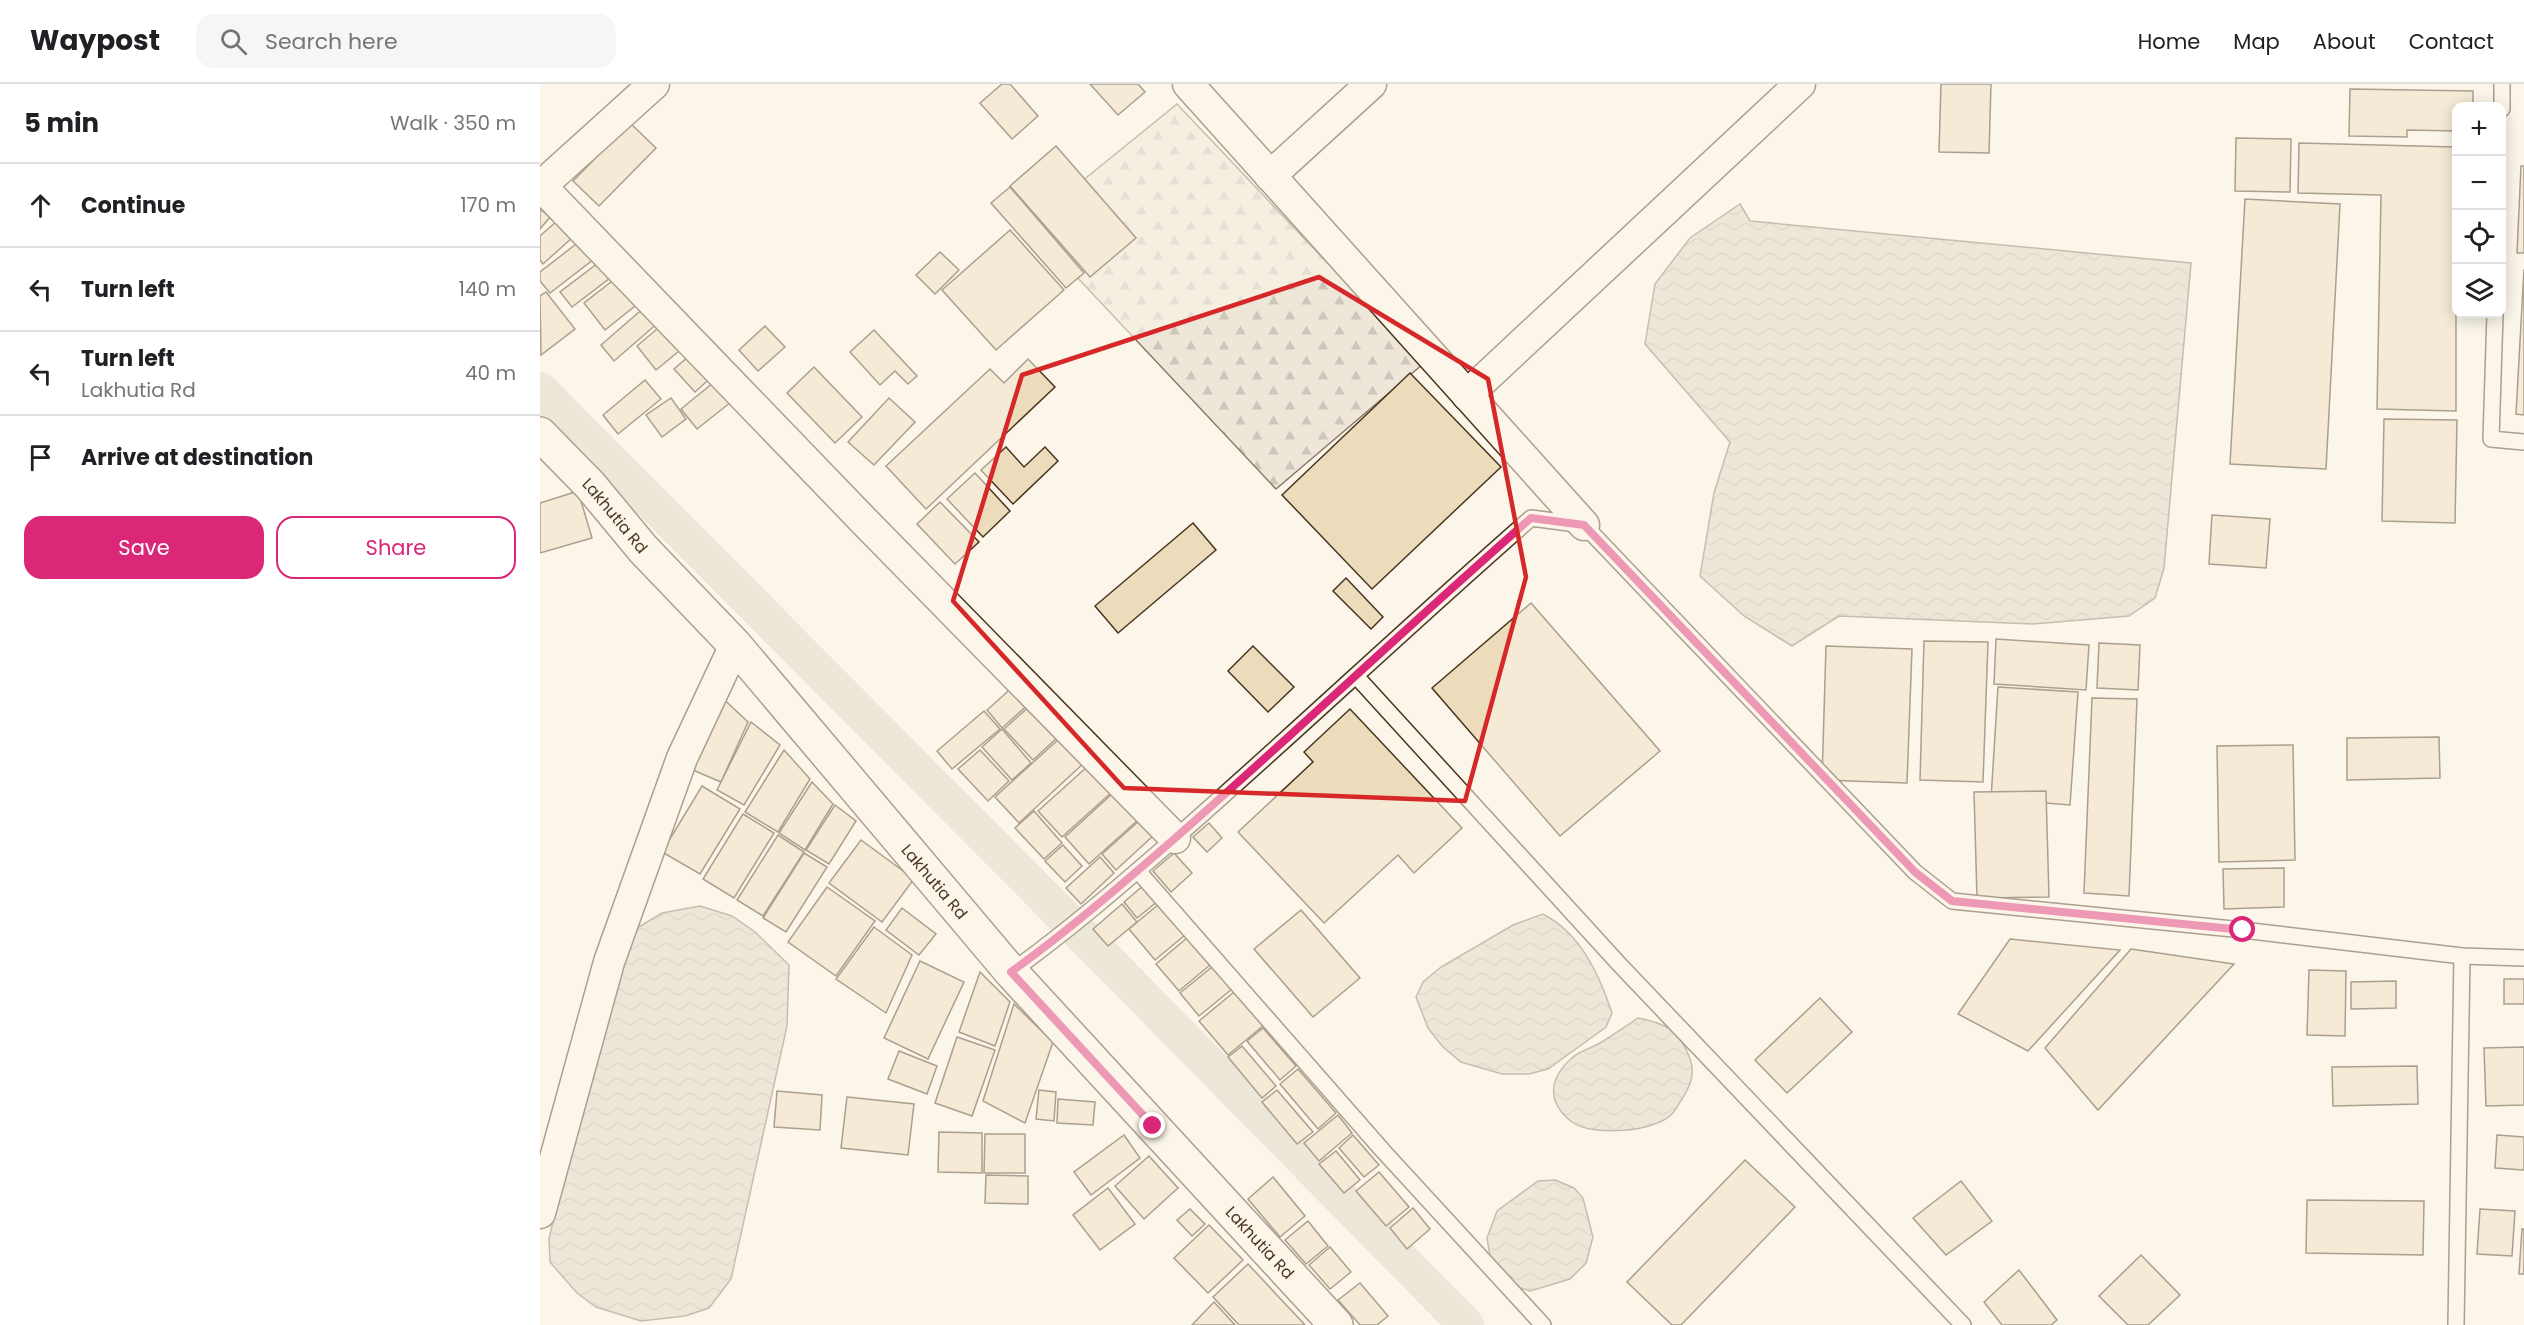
<!DOCTYPE html>
<html lang="en">
<head>
<meta charset="utf-8">
<style>
  :root { --surface:#fff; --page:#f6f6f6; --text:#202124; --muted:#757577; --line:#e0e0e0; --accent:#db2777 }
  body { margin:0; font-family:Poppins,sans-serif; background:var(--page); color:var(--text) }
  .controls { position:absolute; right:18px; top:18px; display:grid; overflow:hidden; border-radius:12px; box-shadow:0 3px 15px #0003 }
  .controls button { width:54px; height:54px; display:grid; place-items:center; padding:0; border:0; border-bottom:2px solid var(--line); background:var(--surface); color:var(--text); font:30px sans-serif }
  .stop { position:absolute; width:18px; height:18px; margin:-14px; border:4px solid #db2777; border-radius:50%; background:#fff }
  .stop.end { background:#db2777; border-color:#fff; box-shadow:0 2px 6px #0008 }
  .list { margin:0; padding:0; list-style:none }
  h2 { display:flex; justify-content:space-between; align-items:center; height:78px; margin:0; padding:0 24px; font-size:26px }
  h2 small { font-size:20px; font-weight:400; color:var(--muted) }
  .list li { display:grid; grid-template-columns:39px 1fr auto; gap:18px; align-items:center; box-sizing:border-box; height:84px; padding:0 24px; border-top:2px solid var(--line) }
  .list b { display:block; font-size:22px; white-space:nowrap }
  .list p { margin:0; font-size:20px; white-space:nowrap; color:var(--muted) }
  .list em { font-size:20px; font-style:normal; color:var(--muted) }
  .actions { display:flex; gap:12px; padding:18px 24px }
  .actions a { flex:1; padding:14px 0; border:2px solid var(--accent); border-radius:18px; text-align:center; font-size:21px; color:var(--accent) }
  .actions .main { background:var(--accent); color:#fff }
  .icon { flex:none; width:33px; height:33px; fill:none; stroke:currentColor; stroke-width:2; stroke-linecap:round; stroke-linejoin:round }
  .map { position:relative; flex:none; width:1984px; height:1241px; overflow:hidden }
  header { display:flex; align-items:center; gap:36px; box-sizing:border-box; height:84px; padding:0 30px; background:var(--surface); border-bottom:2px solid var(--line) }
  header strong { font-size:28px }
  nav { display:flex; gap:33px; margin-inline-start:auto; font-size:21px }
  .search { width:420px; height:54px; background:var(--page); display:flex; align-items:center; gap:15px; box-sizing:border-box; padding:0 21px; border-radius:18px; color:var(--muted); font-size:22px }
  main { display:flex }
  aside { flex:1; background:var(--surface) }
  .map>svg:first-child { display:block }
  .forest { fill:url(#forest-firs); stroke:#887966; stroke-width:1.5 }
  .water { fill:url(#water-waves); stroke:#887966; stroke-width:1.5 }
  .lines { fill:none; stroke-linecap:round; stroke-linejoin:round }
  .canal { stroke:#dcd4c6; stroke-width:36 }
  .building { fill:#ecdcbc; stroke:#4a3520; stroke-width:1.5 }
  .service-casing { stroke:#4a3520; stroke-width:18 }
  .minor-casing { stroke:#4a3520; stroke-width:33 }
  .tertiary-casing { stroke:#4a3520; stroke-width:36 }
  .service { stroke:#fbf6e9; stroke-width:15 }
  .minor { stroke:#fbf6e9; stroke-width:30 }
  .tertiary { stroke:#fbf6e9; stroke-width:33 }
  .route { stroke:#db2777; stroke-width:8 }
  .marked { fill:none; stroke:#d62828; stroke-width:4.5; stroke-linejoin:round }
  .labels { text-anchor:middle; dominant-baseline:central; stroke-width:4.5; stroke-linejoin:round; paint-order:stroke }
  .street-label { font-size:16px; fill:#4a3520; stroke:#fbf6e9 }
</style>
</head>
<body>
<header>
<strong>Waypost</strong>
<div class="search"><svg class="icon" aria-label="search" viewBox="0 0 24 24"><circle cx="10" cy="10" r="6"/><path d="M15 15l6 6"/></svg>Search here</div>
<nav><a>Home</a><a>Map</a><a>About</a><a>Contact</a></nav>
</header>
<main>
<aside>
<h2>5 min<small>Walk · 350 m</small></h2>
<ul class="list">
<li><svg class="icon" aria-label="ahead" viewBox="0 0 24 24"><path d="M12 20V5M6 11l6-6 6 6"/></svg><div><b>Continue</b></div><em>170 m</em></li>
<li><svg class="icon" aria-label="left" viewBox="0 0 24 24"><path d="M17 20v-9H6M10 6l-5 5 5 5"/></svg><div><b>Turn left</b></div><em>140 m</em></li>
<li><svg class="icon" aria-label="left" viewBox="0 0 24 24"><path d="M17 20v-9H6M10 6l-5 5 5 5"/></svg><div><b>Turn left</b><p>Lakhutia Rd</p></div><em>40 m</em></li>
<li><svg class="icon" aria-label="arrive" viewBox="0 0 24 24"><path d="M6 21V4h12l-3 4 3 4H6"/></svg><div><b>Arrive at destination</b></div></li>
</ul>
<div class="actions"><a class="main">Save</a><a>Share</a></div>
</aside>
<div class="map">
<svg width="1984" height="1241" viewBox="0 0 1984 1241">
  <defs>
    <pattern id="forest-firs" width="22" height="20" patternUnits="userSpaceOnUse" patternTransform="scale(1.5)"><rect width="22" height="20" fill="#ede6d9"/><path d="M5 1l3.5 6h-7zM16 11l3.5 6h-7z" fill="#cdc6ba"/></pattern>
    <pattern id="water-waves" width="16" height="10" patternUnits="userSpaceOnUse" patternTransform="scale(1.5)"><rect width="16" height="10" fill="#dcd4c6"/><path d="M0 5q4-4 8 0t8 0" fill="none" stroke="#beb7aa"/></pattern>
  </defs>
  <rect width="100%" height="100%" fill="#fbf6e9"/>
  <path class="forest" d="M637 20 883 280 736 405 488 141Z"/>
  <g class="water">
    <path d="M1200 120 1210 137 1651 179 1624 484 1615 514 1589 532 1493 540 1299 532 1252 562 1204 532 1160 492 1174 409 1190 358 1105 260 1115 200 1150 154Z"/>
    <path d="M160 822 192 832 215 848 249 881 247 942 191 1195 169 1224 145 1232 101 1237 56 1223 37 1209 10 1178 9 1155 24 1091 92 847 122 829Z"/>
    <path d="M1003 830C1041 850 1059 890 1072 929L1066 943 1008 985 989 990H962L921 978 903 963 888 944 876 913 883 898 901 883 973 841Z"/>
    <path d="M1098 934C1125 939 1139 946 1149 972 1156 988 1151 1001 1142 1015 1139 1019 1136 1026 1132 1030 1115 1048 1052 1053 1032 1038 1006 1018 1009 994 1032 974 1039 967 1052 964 1060 959 1073 951 1086 942 1098 934Z"/>
    <path d="M1015 1096 1034 1104 1043 1114 1053 1153 1046 1179 1030 1195 990 1207 975 1202 961 1189 950 1172 947 1154 957 1127 998 1097Z"/>
  </g>
  <g class="lines">
    <path class="canal" d="M0 306 557 866 926 1241"/>
  </g>
  <g class="building">
    <path d="M462 0H470L498 32 472 55 440 19Z"/>
    <path d="M550 0H598L605 8 578 31Z"/>
    <path d="M1401 0H1451L1449 69 1399 68Z"/>
    <path d="M1810 5 1933 7V22H1916V47L1867 46V53L1809 52Z"/>
    <path d="M90 39 116 64 59 122 33 97Z"/>
    <path d="M1696 54 1751 55 1750 108 1695 107Z"/>
    <path d="M1759 59 1916 63V327L1837 325 1841 111 1758 109Z"/>
    <path d="M516 62 596 154 550 193 470 102Z"/>
    <path d="M1981 82H1984V169H1977Z"/>
    <path d="M470 103 544 189 526 204 451 119Z"/>
    <path d="M1705 115 1800 120 1786 385 1690 380Z"/>
    <path d="M0 125 10 133 0 145Z"/>
    <path d="M18 136 33 153 3 180 0 176V152Z"/>
    <path d="M470 146 524 206 456 266 402 206Z"/>
    <path d="M40 157 54 175 10 209 0 197V188Z"/>
    <path d="M400 168 419 186 395 210 376 191Z"/>
    <path d="M58 179 70 194 32 223 20 208Z"/>
    <path d="M1984 185V331L1976 330Z"/>
    <path d="M80 191 100 218 65 246 44 219Z"/>
    <path d="M6 208 35 245 1 271 0 212Z"/>
    <path d="M106 222 119 238 74 277 61 261Z"/>
    <path d="M124 239 144 263 116 286 97 262Z"/>
    <path d="M225 242 245 263 218 287 199 266Z"/>
    <path d="M334 246 377 292 368 300 355 287 340 301 310 268Z"/>
    <path d="M156 266 176 289 155 308 134 285Z"/>
    <path d="M488 275 515 303 386 425 346 382 450 285 464 299Z"/>
    <path d="M274 283 322 333 295 359 247 309Z"/>
    <path d="M870 289 961 383 832 505 742 411Z"/>
    <path d="M179 294 196 314 157 345 141 325Z"/>
    <path d="M105 296 121 315 78 350 63 331Z"/>
    <path d="M131 314 146 335 122 353 106 331Z"/>
    <path d="M349 314 375 338 334 381 308 358Z"/>
    <path d="M1844 335 1917 336 1915 439 1842 437Z"/>
    <path d="M466 363 484 383 505 363 518 377 473 420 441 386Z"/>
    <path d="M435 389 470 427 443 453 407 415Z"/>
    <path d="M38 407 52 454 0 469V419Z"/>
    <path d="M400 418 439 458 415 480 377 440Z"/>
    <path d="M1672 431 1730 435 1726 484 1669 480Z"/>
    <path d="M653 439 676 466 578 549 555 522Z"/>
    <path d="M806 494 843 533 831 545 793 507Z"/>
    <path d="M991 519 1120 667 1020 752 892 604Z"/>
    <path d="M1456 555 1549 561 1546 606 1454 600Z"/>
    <path d="M1384 557 1448 558 1443 698 1380 696Z"/>
    <path d="M1559 559 1600 561 1598 606 1557 604Z"/>
    <path d="M713 562 754 603 728 628 688 587Z"/>
    <path d="M1286 562 1372 565 1367 699 1282 696Z"/>
    <path d="M475 601 490 619 462 644 447 626Z"/>
    <path d="M1458 603 1538 608 1530 721 1451 715Z"/>
    <path d="M176 608 208 638 181 698 141 681Z"/>
    <path d="M1552 614 1597 615 1589 812 1544 809Z"/>
    <path d="M491 621 519 652 493 676 464 645Z"/>
    <path d="M810 625 922 744 874 789 858 771 784 839 698 748 773 678 764 668Z"/>
    <path d="M444 627 460 645 412 685 397 667Z"/>
    <path d="M211 638 240 661 204 721 177 706Z"/>
    <path d="M462 645 491 679 472 696 442 663Z"/>
    <path d="M521 653 545 678 479 739 455 713Z"/>
    <path d="M1899 653 1900 694 1807 696V654Z"/>
    <path d="M1753 661 1755 776 1679 778 1677 662Z"/>
    <path d="M244 666 270 695 238 748 205 728Z"/>
    <path d="M440 666 469 697 448 717 418 685Z"/>
    <path d="M548 682 572 708 522 753 498 727Z"/>
    <path d="M272 698 293 720 265 766 239 749Z"/>
    <path d="M162 702 200 725 160 790 122 768Z"/>
    <path d="M1506 707 1509 813 1437 814 1434 708Z"/>
    <path d="M573 709 598 736 549 780 525 753Z"/>
    <path d="M295 721 316 737 289 780 266 766Z"/>
    <path d="M494 727 522 759 504 775 475 744Z"/>
    <path d="M203 730 234 749 194 814 163 795Z"/>
    <path d="M600 736 614 751 576 786 562 770Z"/>
    <path d="M669 739 682 754 667 768 653 753Z"/>
    <path d="M238 751 264 768 223 832 197 816Z"/>
    <path d="M321 756 374 795 342 838 289 799Z"/>
    <path d="M523 761 542 782 525 798 505 777Z"/>
    <path d="M264 769 287 783 246 848 223 834Z"/>
    <path d="M634 769 652 789 631 808 613 787Z"/>
    <path d="M560 773 574 789 541 820 526 804Z"/>
    <path d="M1744 784V823L1684 825 1683 785Z"/>
    <path d="M604 801 618 817 597 834 584 818Z"/>
    <path d="M287 803 335 837 296 892 248 858Z"/>
    <path d="M582 820 597 838 568 862 553 845Z"/>
    <path d="M619 820 645 851 615 876 589 845Z"/>
    <path d="M362 824 396 850 379 871 346 846Z"/>
    <path d="M761 826 820 894 773 933 714 865Z"/>
    <path d="M334 843 372 871 346 929 296 895Z"/>
    <path d="M647 854 670 881 639 907 616 880Z"/>
    <path d="M1470 855 1580 866 1488 967 1418 930Z"/>
    <path d="M1591 865 1694 880 1558 1026 1505 964Z"/>
    <path d="M380 877 424 898 388 975 344 954Z"/>
    <path d="M672 883 692 905 659 932 640 909Z"/>
    <path d="M1769 886 1806 887 1805 952 1767 951Z"/>
    <path d="M440 888 470 918 455 962 419 948Z"/>
    <rect x="1964" y="895" width="20" height="25"/>
    <path d="M1856 897V924L1811 925V898Z"/>
    <path d="M694 908 723 942 688 971 659 937Z"/>
    <path d="M1280 914 1312 948 1247 1009 1215 976Z"/>
    <path d="M474 920 513 958 485 1039 443 1017Z"/>
    <path d="M723 944 756 982 740 996 707 957Z"/>
    <path d="M417 953 455 966 432 1032 395 1019Z"/>
    <path d="M702 962 736 1002 722 1014 688 973Z"/>
    <path d="M1984 963V1021L1946 1022 1944 964Z"/>
    <path d="M359 967 397 982 387 1010 348 995Z"/>
    <path d="M1877 982 1878 1020 1793 1022 1792 983Z"/>
    <path d="M758 985 796 1029 778 1045 740 1000Z"/>
    <path d="M499 1006 516 1008 514 1037 496 1035Z"/>
    <path d="M737 1006 773 1048 757 1060 722 1018Z"/>
    <path d="M237 1007 282 1011 280 1046 234 1043Z"/>
    <path d="M307 1013 374 1020 368 1071 301 1064Z"/>
    <path d="M518 1015 555 1018 553 1041 517 1039Z"/>
    <path d="M798 1031 812 1049 779 1077 764 1059Z"/>
    <path d="M399 1048 442 1049V1089L398 1088Z"/>
    <path d="M445 1050H485V1089H444Z"/>
    <path d="M584 1051 600 1074 551 1111 534 1088Z"/>
    <path d="M813 1051 839 1081 824 1093 799 1064Z"/>
    <path d="M1957 1051 1984 1053V1086L1955 1084Z"/>
    <path d="M796 1067 820 1096 804 1109 779 1080Z"/>
    <path d="M609 1072 638 1104 604 1135 575 1102Z"/>
    <path d="M1205 1076 1255 1123 1141 1241H1132L1087 1198Z"/>
    <path d="M839 1088 869 1123 846 1142 816 1107Z"/>
    <path d="M446 1091 488 1092V1120L445 1119Z"/>
    <path d="M733 1093 765 1132 740 1153 708 1115Z"/>
    <path d="M1421 1097 1452 1137 1406 1171 1373 1134Z"/>
    <path d="M568 1104 595 1140 560 1166 533 1131Z"/>
    <path d="M1767 1116 1884 1117 1883 1171 1766 1169Z"/>
    <path d="M873 1124 890 1145 867 1165 850 1144Z"/>
    <path d="M650 1125 665 1140 652 1152 637 1136Z"/>
    <path d="M1940 1125 1975 1127 1972 1172 1937 1170Z"/>
    <path d="M768 1137 788 1162 766 1180 745 1156Z"/>
    <path d="M669 1141 703 1176 668 1209 634 1174Z"/>
    <path d="M1982 1145H1984V1190H1979Z"/>
    <path d="M790 1163 811 1188 790 1205 769 1181Z"/>
    <path d="M1601 1171 1640 1211 1608 1241H1588L1559 1212Z"/>
    <path d="M708 1180 765 1241H699L673 1213Z"/>
    <path d="M1479 1186 1517 1236 1511 1241H1462L1444 1218Z"/>
    <path d="M820 1199 848 1232 837 1241H820L798 1216Z"/>
    <path d="M674 1218 695 1241H652Z"/>
  </g>
  <g class="lines">
    <g class="service-casing">
      <g id="service">
        <path d="M1962 25V0"/>
        <path d="M1955 230 1951 355 1984 358"/>
        <path d="M816 592 1079 880 1423 1241"/>
        <path d="M598 787 844 1068 1003 1241"/>
        <path d="M471 888C528 847 580 802 633 756 754 650 870 540 991 434L1044 441 1375 788 1412 817 1703 846 1922 872 1984 874"/>
        <path d="M1916 1241 1922 872"/>
      </g>
    </g>
    <g class="minor-casing">
      <g id="minor">
        <path d="M648 0 1044 441"/>
        <path d="M730 92 831 0"/>
        <path d="M0 101 324 437 635 754"/>
        <path d="M1 102 114 0"/>
        <path d="M927 311 1260 0"/>
        <path d="M0 1129 69 878 142 674 195 561"/>
      </g>
    </g>
    <g class="tertiary-casing">
      <g id="tertiary">
        <path id="s1" d="M0 350 50 401 103 465 195 561 471 888 796 1241"/>
      </g>
    </g>
    <use href="#service" class="service"/>
    <use href="#minor" class="minor"/>
    <use href="#tertiary" class="tertiary"/>
  </g>
  <g class="lines">
    <path class="route" d="M613 1042 471 888C528 847 580 802 633 756 754 650 870 540 991 434L1044 441 1375 788 1412 817 1703 846"/>
  </g>
  <path d="M0 0H1984V1241H0ZM779 193 948 295 986 493 925 717 584 704 413 517 482 291Z" fill="#fbf6e9" fill-opacity=".55" fill-rule="evenodd"/>
  <path class="marked" d="M779 193 948 295 986 493 925 717 584 704 413 517 482 291Z"/>
  <g class="labels">
    <g class="street-label">
      <text stroke="none"><textPath href="#s1" startOffset="111">Lakhutia Rd</textPath></text>
      <text stroke="none"><textPath href="#s1" startOffset="597">Lakhutia Rd</textPath></text>
      <text stroke="none"><textPath href="#s1" startOffset="1083">Lakhutia Rd</textPath></text>
    </g>
  </g>
</svg>
<div class="controls">
<button>+</button>
<button>−</button>
<button><svg class="icon" aria-label="locate" viewBox="0 0 24 24"><circle cx="12" cy="12" r="6"/><path d="M12 2v4M12 18v4M2 12h4M18 12h4"/></svg></button>
<button><svg class="icon" aria-label="layers" viewBox="0 0 24 24"><path d="M12 4l9 5-9 5-9-5zM3 14l9 5 9-5"/></svg></button>
</div>
<div class="stop" style="left:1703px;top:846px"></div>
<div class="stop end" style="left:613px;top:1042px"></div>
</div>
</main>
</body>
</html>
